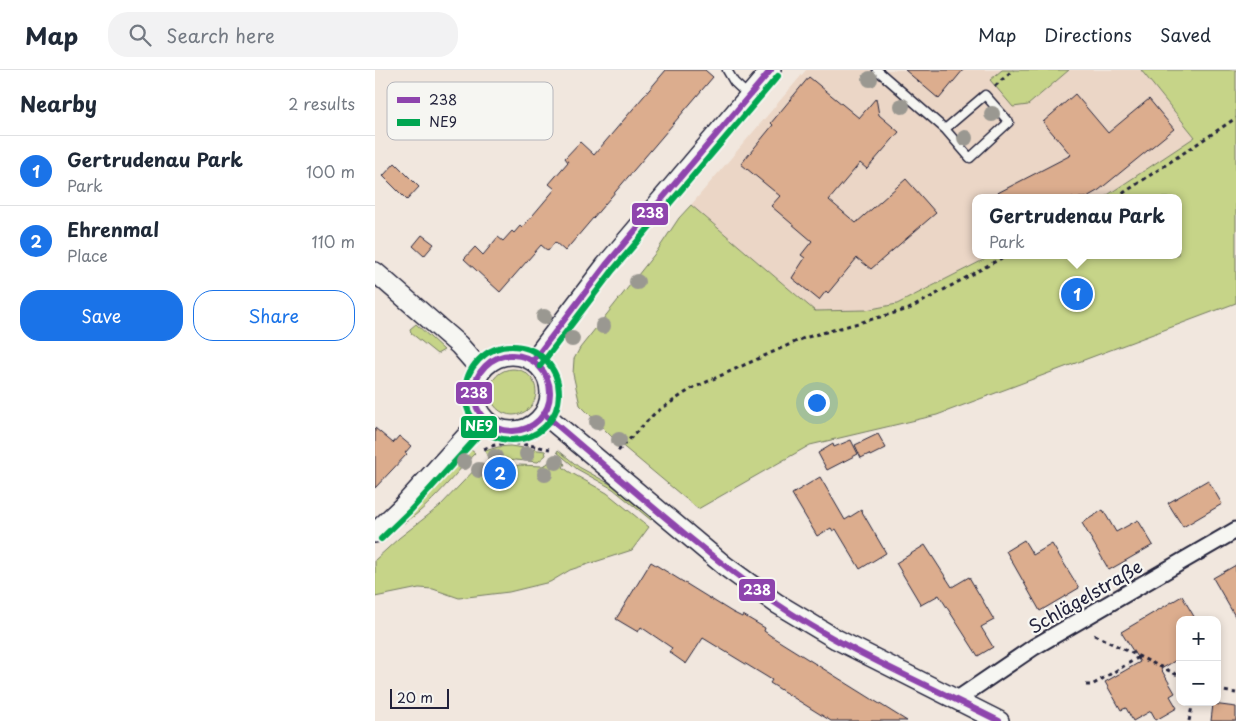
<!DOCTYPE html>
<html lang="en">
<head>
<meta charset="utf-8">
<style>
  :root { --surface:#fff; --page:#f2f2f3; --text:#1f2937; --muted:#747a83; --line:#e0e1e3; --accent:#1a73e8 }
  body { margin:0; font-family:"Playpen Sans",sans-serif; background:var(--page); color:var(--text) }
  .controls { position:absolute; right:15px; bottom:15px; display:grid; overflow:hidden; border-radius:10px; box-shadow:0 2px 8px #0003 }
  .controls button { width:45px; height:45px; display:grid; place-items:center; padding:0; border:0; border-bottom:1px solid var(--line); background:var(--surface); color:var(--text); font:25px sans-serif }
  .scale { position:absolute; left:15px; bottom:12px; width:59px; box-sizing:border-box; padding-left:5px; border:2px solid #22223b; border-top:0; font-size:14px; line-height:18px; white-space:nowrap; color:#22223b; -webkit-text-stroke:4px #f6f6f2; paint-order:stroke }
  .you { position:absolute; left:441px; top:332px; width:18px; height:18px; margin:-12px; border:4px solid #fff; border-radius:50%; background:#1a73e8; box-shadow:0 0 0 8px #1a73e833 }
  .badge { display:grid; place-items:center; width:32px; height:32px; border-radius:50%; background:var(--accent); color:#fff; font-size:16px; font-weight:700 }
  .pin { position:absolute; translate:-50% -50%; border:2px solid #fff; box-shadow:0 1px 5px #0006 }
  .popup { position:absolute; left:597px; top:124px; width:210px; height:65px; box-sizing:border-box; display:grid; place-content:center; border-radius:10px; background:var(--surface); filter:drop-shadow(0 1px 4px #0005); font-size:16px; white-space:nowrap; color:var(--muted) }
  .popup b { font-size:19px; color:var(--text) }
  .popup::after { content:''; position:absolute; left:50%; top:100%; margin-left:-10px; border:10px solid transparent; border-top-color:var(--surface) }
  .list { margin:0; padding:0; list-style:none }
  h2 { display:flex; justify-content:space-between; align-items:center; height:65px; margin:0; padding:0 20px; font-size:21px }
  h2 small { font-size:16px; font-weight:400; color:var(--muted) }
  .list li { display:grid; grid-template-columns:32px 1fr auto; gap:15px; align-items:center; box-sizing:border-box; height:70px; padding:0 20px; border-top:1px solid var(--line) }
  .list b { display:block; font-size:19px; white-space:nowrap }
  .list p { margin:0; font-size:16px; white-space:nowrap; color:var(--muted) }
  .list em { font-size:16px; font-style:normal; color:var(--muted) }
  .actions { display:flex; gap:10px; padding:15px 20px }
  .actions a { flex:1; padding:11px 0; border:1px solid var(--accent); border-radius:20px; text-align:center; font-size:18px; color:var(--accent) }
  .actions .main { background:var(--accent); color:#fff }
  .icon { flex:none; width:28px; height:28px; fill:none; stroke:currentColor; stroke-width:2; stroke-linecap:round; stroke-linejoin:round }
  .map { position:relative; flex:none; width:861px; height:651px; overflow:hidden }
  header { display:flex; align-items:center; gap:30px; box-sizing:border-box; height:70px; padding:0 25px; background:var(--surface); border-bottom:1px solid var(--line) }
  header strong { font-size:24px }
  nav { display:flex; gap:28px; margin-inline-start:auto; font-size:18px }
  .search { width:350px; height:45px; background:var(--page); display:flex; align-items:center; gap:12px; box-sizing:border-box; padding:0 18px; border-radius:20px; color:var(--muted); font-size:19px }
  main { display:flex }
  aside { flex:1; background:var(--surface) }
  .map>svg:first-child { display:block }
  .built { fill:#ebd6c6 }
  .green { fill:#c6d488; stroke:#747b62 }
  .building { fill:#dcad8e; stroke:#22223b }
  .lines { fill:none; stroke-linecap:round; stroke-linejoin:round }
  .service-casing { stroke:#22223b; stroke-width:11 }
  .minor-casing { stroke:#22223b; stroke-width:19 }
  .tertiary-casing { stroke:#22223b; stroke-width:22 }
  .path { stroke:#22223b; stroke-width:3; stroke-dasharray:4 4; stroke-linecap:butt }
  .service { stroke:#f6f6f2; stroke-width:8 }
  .minor { stroke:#f6f6f2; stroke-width:15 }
  .tertiary { stroke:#f6f6f2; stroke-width:19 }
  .bus-1-casing { stroke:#f6f6f2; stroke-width:10 }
  .bus-2-casing { stroke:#f6f6f2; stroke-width:10 }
  .bus-1 { stroke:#8e44ad; stroke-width:6 }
  .bus-2 { stroke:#00a651; stroke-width:6 }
  .tree { fill:#9a9891 }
  .labels { text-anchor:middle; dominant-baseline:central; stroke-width:4.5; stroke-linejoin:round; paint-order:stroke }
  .street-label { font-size:18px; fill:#22223b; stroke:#f6f6f2 }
  .key { fill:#f6f6f2; stroke:#b6b6bb; stroke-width:1 }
  .key-label { font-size:14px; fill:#22223b }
  .line-badge { stroke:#f6f6f2; stroke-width:2 }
  .badge-label { font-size:14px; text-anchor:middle; font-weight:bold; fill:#fff }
</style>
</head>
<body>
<header>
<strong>Map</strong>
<div class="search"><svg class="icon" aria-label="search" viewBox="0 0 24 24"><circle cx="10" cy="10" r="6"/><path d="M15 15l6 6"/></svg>Search here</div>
<nav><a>Map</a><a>Directions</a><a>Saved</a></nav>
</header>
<main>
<aside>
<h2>Nearby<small>2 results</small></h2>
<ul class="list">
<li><span class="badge">1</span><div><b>Gertrudenau Park</b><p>Park</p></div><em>100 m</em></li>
<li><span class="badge">2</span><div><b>Ehrenmal</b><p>Place</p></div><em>110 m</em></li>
</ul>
<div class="actions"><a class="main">Save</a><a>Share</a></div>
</aside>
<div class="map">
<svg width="861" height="651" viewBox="0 0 861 651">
  <rect width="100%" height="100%" fill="#f1e7de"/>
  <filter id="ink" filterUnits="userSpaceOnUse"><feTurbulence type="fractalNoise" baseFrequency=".02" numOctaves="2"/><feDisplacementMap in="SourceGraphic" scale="10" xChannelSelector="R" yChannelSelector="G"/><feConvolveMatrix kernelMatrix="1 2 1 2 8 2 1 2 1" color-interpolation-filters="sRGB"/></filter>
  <g filter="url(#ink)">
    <path class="built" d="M431 0H627L616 10 653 35 694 0H766L820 67 728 128H601V185H618L522 234 491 240 440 241 316 135Z"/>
    <g class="green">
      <path d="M627 0H694L653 35 638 37 615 10Z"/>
      <path d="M766 0H861V233L562 345 435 375 323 439 238 368 205 335 198 304 199 289 205 278 282 181 304 148 316 135 440 241 491 240 522 234 618 185H803V128H728L820 67Z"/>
      <path d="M41 254 69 280 62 284 36 263 35 259Z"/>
      <circle cx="138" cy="322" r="23"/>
      <path d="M135 376 170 381 171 385 163 392 140 390 120 396 116 395 110 381 123 377Z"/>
      <path d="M96 380 100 383C75 409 52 442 19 459Z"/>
      <path d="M183 380 204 397 246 420 279 447 276 450 238 419 202 399 182 382Z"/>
      <path d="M179 385 190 394 188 397 193 401 232 423 274 457 257 480 195 500 175 512 134 522 84 528 58 519 44 518 0 527V490L24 468 65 436 106 393 118 403 144 395 167 396 172 394Z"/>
    </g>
    <g class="building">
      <path d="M291 0H330L338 7 190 181 180 172 173 181 166 175 125 222 89 189 100 177 108 185 123 167 128 171 137 161 139 163 145 156 147 158 180 119 174 114 193 92 190 88 205 72 219 85Z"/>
      <path d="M530 0H588L564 29Z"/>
      <path d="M434 7 484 48 501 28 504 45 524 62 492 99 485 93 454 130 481 153 531 109 561 143 496 199 482 188 453 223 451 221 444 230 417 208 430 188 426 185 437 171 396 136 405 126 366 94 398 55 396 53Z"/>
      <path d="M700 24 733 63 774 29 799 59 724 120 710 128H613L696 85 668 52Z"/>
      <path d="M20 93 44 117 32 130 8 106Z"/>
      <path d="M47 165 59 174 49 186 38 176Z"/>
      <path d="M0 358 18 373 24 366 36 376 30 383 32 384 0 418Z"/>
      <path d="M503 364 511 378 495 386 494 384 486 388 480 375Z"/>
      <path d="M476 370 483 384 452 400 443 383 458 374 459 377Z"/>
      <path d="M445 407 470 450 486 440 511 483 485 499 461 459 458 461 456 458 442 466 417 424Z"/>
      <path d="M833 410 847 434 808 457 793 433Z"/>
      <path d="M728 440 741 462 763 450 778 475 734 500 707 453Z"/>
      <path d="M649 470 658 485 677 474 704 518 665 541 631 481Z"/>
      <path d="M550 475 577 517 594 507 619 550 606 557 618 577 603 586 564 525 546 535 521 493Z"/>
      <path d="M276 492 357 542 367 547 368 545 390 558 389 561 399 568 532 651H456L395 613 397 610 328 568 311 594 294 582 297 578 266 557 263 562 241 549Z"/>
      <path d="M861 495V548L838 508Z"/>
      <path d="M807 526 821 550H805V588L786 599 800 623 795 626 802 638 781 650 776 641 758 651 751 638 746 640 730 612 765 592 746 562Z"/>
      <path d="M838 634 861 637V651H836Z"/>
    </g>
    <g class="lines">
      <g class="service-casing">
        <g id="service">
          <path d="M352 0 359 12 374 26"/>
          <path d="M502 0 570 59 595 88 634 52 610 25 570 59"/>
        </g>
      </g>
      <g class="minor-casing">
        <path id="minor" d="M581 630 659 577 861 460"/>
      </g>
      <g class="tertiary-casing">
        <g id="tertiary">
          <path d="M0 202 84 275 106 300"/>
          <circle cx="137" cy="323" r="38"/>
          <path d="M158 291 231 195 396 0"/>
          <path d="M170 345 350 496 401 533 461 569 624 651"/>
          <path d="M0 463 29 435 107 349"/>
        </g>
      </g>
      <g class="path">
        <path d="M620 16 638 0"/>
        <path d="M741 128 861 48"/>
        <path d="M109 379C129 369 154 375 175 379"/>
        <path d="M243 381 280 343 316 319 429 268 534 239 632 185"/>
        <path d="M719 565 805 606"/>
        <path d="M711 615H717L764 587"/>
        <path d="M842 620 861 623"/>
        <path d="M814 651 818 632"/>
      </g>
      <use href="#service" class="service"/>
      <use href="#minor" class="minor"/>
      <use href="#tertiary" class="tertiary"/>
      <g class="bus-1-casing">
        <g id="bus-1">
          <circle cx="137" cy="323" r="38"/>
          <path d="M158 291 231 195 396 0"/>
          <path d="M170 345C245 408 319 476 399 532 469 580 549 613 624 651"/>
        </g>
      </g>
      <g class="bus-2-casing">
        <g id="bus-2">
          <circle cx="137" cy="323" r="47"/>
          <path d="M165 296 238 200 403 6"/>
          <path d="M6 469 35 441 113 355"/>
        </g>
      </g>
      <use href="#bus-1" class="bus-1"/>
      <use href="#bus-2" class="bus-2"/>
    </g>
    <g class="tree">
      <circle cx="495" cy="9" r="8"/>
      <circle cx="527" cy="36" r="8"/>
      <circle cx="617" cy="44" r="8"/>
      <circle cx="590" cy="68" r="8"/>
      <circle cx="262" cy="212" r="8"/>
      <circle cx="169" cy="247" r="8"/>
      <circle cx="228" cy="256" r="8"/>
      <circle cx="197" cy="269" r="8"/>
      <circle cx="222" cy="352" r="8"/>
      <circle cx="244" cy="370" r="8"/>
      <circle cx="152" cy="384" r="8"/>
      <circle cx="120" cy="387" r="8"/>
      <circle cx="89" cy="392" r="8"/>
      <circle cx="181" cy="392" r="8"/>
      <circle cx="104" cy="400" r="8"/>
      <circle cx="170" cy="404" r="8"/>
    </g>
  </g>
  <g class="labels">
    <g class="street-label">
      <text transform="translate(710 526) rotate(-30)">Schlägelstraße</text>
    </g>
  </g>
  <rect x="12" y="12" width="166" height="58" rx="8" class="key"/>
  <rect x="22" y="27" width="23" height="6" fill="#8e44ad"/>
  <rect x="22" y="49" width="23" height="7" fill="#00a651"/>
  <g class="key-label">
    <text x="54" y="35">238</text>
    <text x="54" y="57">NE9</text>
  </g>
  <g class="line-badge">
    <rect x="256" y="132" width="38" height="24" rx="5" fill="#8e44ad"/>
    <rect x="80" y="311" width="38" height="24" rx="5" fill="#8e44ad"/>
    <rect x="85" y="345" width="38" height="24" rx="5" fill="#00a651"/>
    <rect x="363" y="508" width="38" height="24" rx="5" fill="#8e44ad"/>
  </g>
  <g class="badge-label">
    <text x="275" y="148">238</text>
    <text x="99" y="328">238</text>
    <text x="104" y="361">NE9</text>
    <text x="382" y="525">238</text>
  </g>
</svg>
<div class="controls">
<button>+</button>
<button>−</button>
</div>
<div class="scale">20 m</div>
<div class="you"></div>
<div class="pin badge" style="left:702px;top:224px">1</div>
<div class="popup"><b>Gertrudenau Park</b>Park</div>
<div class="pin badge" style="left:125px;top:403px">2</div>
</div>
</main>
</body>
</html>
